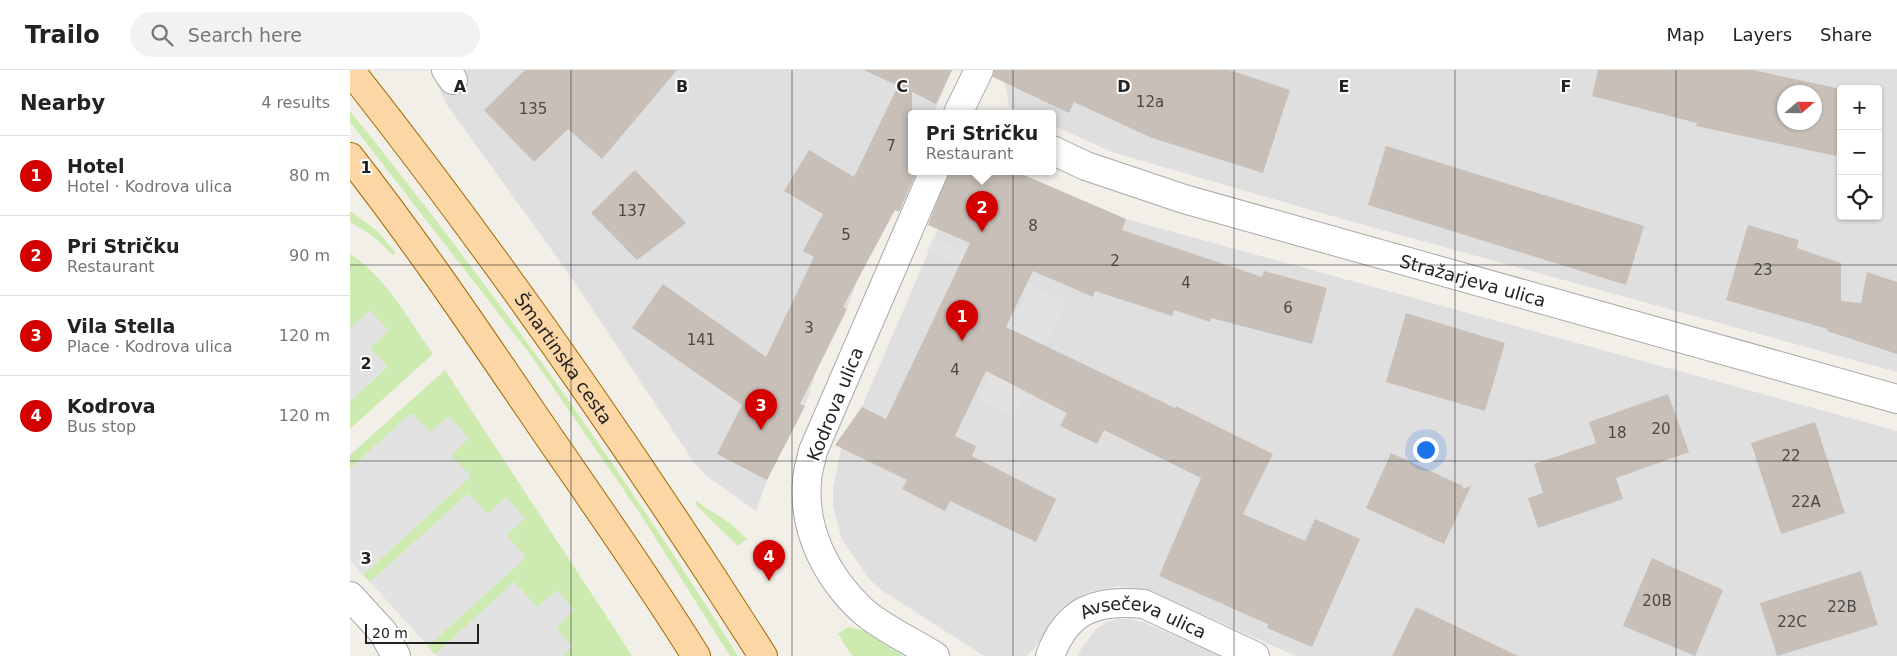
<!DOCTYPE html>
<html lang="en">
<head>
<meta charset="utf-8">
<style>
  :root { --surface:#fff; --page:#f2f2f2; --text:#222; --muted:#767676; --line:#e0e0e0; --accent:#d40000 }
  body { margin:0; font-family:"DejaVu Sans",sans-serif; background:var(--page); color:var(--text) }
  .controls { position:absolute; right:15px; top:15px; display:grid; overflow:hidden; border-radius:5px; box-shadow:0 1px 4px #0004 }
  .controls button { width:45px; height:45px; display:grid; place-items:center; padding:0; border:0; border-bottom:1px solid var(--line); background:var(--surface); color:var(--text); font:25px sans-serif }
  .compass { position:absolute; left:1427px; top:15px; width:45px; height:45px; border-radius:50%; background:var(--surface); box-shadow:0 1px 4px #0004; rotate:70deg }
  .scale { position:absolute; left:15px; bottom:12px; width:114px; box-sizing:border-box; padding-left:5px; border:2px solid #222; border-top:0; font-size:14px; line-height:18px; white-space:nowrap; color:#222; -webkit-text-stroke:4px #fff; paint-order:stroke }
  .you { position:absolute; left:1075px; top:379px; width:18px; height:18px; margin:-12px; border:4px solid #fff; border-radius:50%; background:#1a73e8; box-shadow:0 0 0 8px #1a73e833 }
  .badge { display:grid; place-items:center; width:32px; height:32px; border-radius:50%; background:var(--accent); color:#fff; font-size:16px; font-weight:700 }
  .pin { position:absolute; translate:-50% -41px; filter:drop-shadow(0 1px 2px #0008) }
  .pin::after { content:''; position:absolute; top:26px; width:18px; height:15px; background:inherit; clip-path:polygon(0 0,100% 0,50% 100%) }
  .popup { position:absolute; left:558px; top:40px; width:148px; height:65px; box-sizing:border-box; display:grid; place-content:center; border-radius:5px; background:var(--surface); filter:drop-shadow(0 1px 4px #0005); font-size:16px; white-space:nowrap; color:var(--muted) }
  .popup b { font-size:19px; color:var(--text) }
  .popup::after { content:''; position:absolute; left:50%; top:100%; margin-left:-10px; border:10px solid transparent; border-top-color:var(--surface) }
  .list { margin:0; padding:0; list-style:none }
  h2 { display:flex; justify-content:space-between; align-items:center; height:65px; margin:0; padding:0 20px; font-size:21px }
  h2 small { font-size:16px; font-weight:400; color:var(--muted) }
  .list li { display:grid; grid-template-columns:32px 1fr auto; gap:15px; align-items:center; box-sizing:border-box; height:80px; padding:0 20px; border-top:1px solid var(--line) }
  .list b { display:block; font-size:19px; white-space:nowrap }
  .list p { margin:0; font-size:16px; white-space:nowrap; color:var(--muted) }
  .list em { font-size:16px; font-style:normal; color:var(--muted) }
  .icon { flex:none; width:28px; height:28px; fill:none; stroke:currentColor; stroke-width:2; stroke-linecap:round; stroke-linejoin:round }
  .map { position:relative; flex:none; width:1547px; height:586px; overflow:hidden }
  header { display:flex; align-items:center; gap:30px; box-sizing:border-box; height:70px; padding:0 25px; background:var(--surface); border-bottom:1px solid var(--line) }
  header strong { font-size:24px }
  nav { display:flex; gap:28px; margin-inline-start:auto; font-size:18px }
  .search { width:350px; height:45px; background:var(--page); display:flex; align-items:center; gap:12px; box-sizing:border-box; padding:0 18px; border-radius:28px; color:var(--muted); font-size:19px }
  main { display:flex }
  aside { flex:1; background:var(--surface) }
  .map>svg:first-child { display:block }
  .residential { fill:#e0dfdf; fill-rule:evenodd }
  .grass { fill:#cdebb0 }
  .parking { fill:#e2e2e2 }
  .building { fill:#c7bfb8; fill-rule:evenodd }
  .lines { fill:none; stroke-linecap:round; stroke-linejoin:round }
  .minor-casing { stroke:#a9a9a9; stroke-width:30 }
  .primary-casing { stroke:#a06b00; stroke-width:30 }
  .minor { stroke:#fff; stroke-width:28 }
  .primary { stroke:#fcd6a4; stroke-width:28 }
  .grid { fill:none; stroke:#222; stroke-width:1; stroke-opacity:0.55 }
  .labels { text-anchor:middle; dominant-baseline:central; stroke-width:4; stroke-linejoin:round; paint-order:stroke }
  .number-label { font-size:15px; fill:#4b4948 }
  .street-label { font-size:18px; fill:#222; stroke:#fff }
  .grid-label { font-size:16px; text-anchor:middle; font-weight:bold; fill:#222; stroke:#fff; stroke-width:4; stroke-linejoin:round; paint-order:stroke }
</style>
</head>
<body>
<header>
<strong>Trailo</strong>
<div class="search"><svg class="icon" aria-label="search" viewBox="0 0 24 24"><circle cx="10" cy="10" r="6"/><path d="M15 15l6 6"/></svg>Search here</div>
<nav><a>Map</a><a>Layers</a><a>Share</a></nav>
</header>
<main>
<aside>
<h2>Nearby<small>4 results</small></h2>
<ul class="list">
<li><span class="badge">1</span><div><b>Hotel</b><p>Hotel · Kodrova ulica</p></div><em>80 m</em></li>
<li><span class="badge">2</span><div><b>Pri Stričku</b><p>Restaurant</p></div><em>90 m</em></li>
<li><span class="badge">3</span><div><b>Vila Stella</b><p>Place · Kodrova ulica</p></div><em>120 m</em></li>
<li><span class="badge">4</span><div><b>Kodrova</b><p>Bus stop</p></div><em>120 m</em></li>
</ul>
</aside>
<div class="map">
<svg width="1547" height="586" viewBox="0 0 1547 586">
  <rect width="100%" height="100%" fill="#f2efe9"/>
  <g class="residential">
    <path d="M80 0H602L584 43H562L563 101 507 211 497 239 467 299 455 336 417 410 406 441 358 407 345 394 219 204 97 35Z"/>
    <path d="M661 0H1547V302L978 145 762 82 702 55V43H676L659 36 655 12ZM1491 19H1528V146H1491ZM1434 22H1464V52H1434Z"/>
    <path d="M613 101H664L776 149 1547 361V586H946L797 520 768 516 736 523 711 538 701 550 688 574 677 586H634L533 521 521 511 492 470 483 436V419L491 379 511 339Z"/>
    <path d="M768 549H779L793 552 871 586H728L731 579 745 560 757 552Z"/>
  </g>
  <g class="grass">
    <path d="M0 41C141 216 269 395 388 586H380L291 445 180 284 0 52Z"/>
    <path d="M0 141 26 160 46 183 43 185 23 166 0 152Z"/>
    <path d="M0 184C37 208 58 249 83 284L0 359V331L37 297 0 256Z"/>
    <path d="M95 300 268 564 282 586H212L222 577 205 558 224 539 187 537 164 512 85 585 78 576 175 488 156 465 175 448 138 444 118 424 20 512 13 505 120 407 61 343 0 399V385Z"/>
    <path d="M346 431 381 454 397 469 388 476 345 434Z"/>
    <path d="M498 557 512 560 553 586H502L488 564Z"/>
  </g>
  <g class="parking">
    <path d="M583 168 717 231 664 346 628 329 675 227 577 181Z"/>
    <path d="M20 240 39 261 20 278 37 296 0 331V256L2 257Z"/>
    <path d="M61 343 80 362 99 346 119 368 101 385 121 406 13 505 0 490V399Z"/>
    <path d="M118 424 138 444 156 427 175 448 156 465 176 487 78 576 20 512Z"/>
    <path d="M164 512 187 537 207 520 224 540 206 558 222 577 212 586H87L85 585Z"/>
  </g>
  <g class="building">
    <path d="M175 0H327L252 89 218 59 184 92 134 40Z"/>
    <path d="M514 0H602L586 34 562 22V101H567L549 142 545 140 493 237 497 239 450 334 455 336 417 410 367 384 392 335 282 258 313 214 416 287 464 187 453 181 473 144 434 121 459 80 504 107 548 16Z"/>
    <path d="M644 0H879L940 20 913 103 802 68 724 32 719 43 643 7Z"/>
    <path d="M1248 0H1403L1491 19V66L1486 86 1346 56 1347 53 1242 26ZM1434 22H1464V52H1434Z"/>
    <path d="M1036 76 1294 156 1276 215 1018 135Z"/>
    <path d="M285 100 336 153 287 190 241 143Z"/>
    <path d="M599 101H664L776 149 772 160 912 207 914 201 977 218 962 274 861 248 860 252 824 240 822 246 745 221 743 227 683 201 656 257 825 338 826 336 923 384 893 444 955 471 965 449 1010 469 962 577 917 558 918 554 809 506 851 408 754 360 747 374 710 356 717 343 636 301 605 366 626 376 622 386 706 429 686 472 600 431 595 441 552 419 557 410 485 375 512 337 536 349 620 173 578 155Z"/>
    <path d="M1398 155 1449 170 1447 178 1491 193V231L1511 233 1517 202 1547 212V284L1477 261 1478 259 1376 230Z"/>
    <path d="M1056 243 1155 273 1135 341 1036 312Z"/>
    <path d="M1318 324 1339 382 1266 408 1273 429 1188 458 1178 428 1193 423 1184 394 1246 373 1239 352Z"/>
    <path d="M1465 352 1495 443 1431 464 1401 373Z"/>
    <path d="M1041 383 1113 416 1112 419 1121 416 1094 474 1016 438Z"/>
    <path d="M1302 488 1373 520 1345 586 1273 556Z"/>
    <path d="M1511 501 1528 555 1427 586 1410 533Z"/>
    <path d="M1066 537 1168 586H1042Z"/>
  </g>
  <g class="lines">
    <g class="minor-casing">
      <g id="minor">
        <path d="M96 0 103 10"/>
        <path d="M608 43 629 0"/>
        <path id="s1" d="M702 80 736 96 834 129 1547 329"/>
        <path d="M584 101 463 381C461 391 457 402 457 412 453 461 477 508 513 541 532 558 563 572 585 586"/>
        <path d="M0 526 33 562 46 586"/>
        <path id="s2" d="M700 586C717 539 747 529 794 534L905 586"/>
      </g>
    </g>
    <g class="primary-casing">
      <g id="primary">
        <path id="s3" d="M0 0C149 189 284 383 413 586"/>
        <path d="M0 87C68 174 128 263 190 354 243 431 297 507 346 586"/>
      </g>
    </g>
    <use href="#minor" class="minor"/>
    <use href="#primary" class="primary"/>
  </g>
  <path class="grid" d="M221 0V586M442 0V586M663 0V586M884 0V586M1105 0V586M1326 0V586M0 195H1547M0 391H1547"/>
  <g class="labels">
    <g class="number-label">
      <text x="800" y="32">12a</text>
      <text x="183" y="39">135</text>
      <text x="541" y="76">7</text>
      <text x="282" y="141">137</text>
      <text x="683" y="156">8</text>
      <text x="496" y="165">5</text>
      <text x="765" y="191">2</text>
      <text x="1413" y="200">23</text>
      <text x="836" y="213">4</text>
      <text x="938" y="238">6</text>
      <text x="459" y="258">3</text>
      <text x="351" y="270">141</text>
      <text x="605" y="300">4</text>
      <text x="1311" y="359">20</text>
      <text x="1267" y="363">18</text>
      <text x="1441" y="386">22</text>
      <text x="1456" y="432">22A</text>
      <text x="1307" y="531">20B</text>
      <text x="1492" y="537">22B</text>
      <text x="1442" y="552">22C</text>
    </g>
    <g class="street-label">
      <text stroke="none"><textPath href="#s1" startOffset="441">Stražarjeva ulica</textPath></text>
      <text stroke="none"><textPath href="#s3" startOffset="359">Šmartinska cesta</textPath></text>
      <text transform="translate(485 334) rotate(-68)">Kodrova ulica</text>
      <text stroke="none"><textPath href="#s2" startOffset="120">Avsečeva ulica</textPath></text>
    </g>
  </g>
  <g class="grid-label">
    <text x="110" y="22">A</text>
    <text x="332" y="22">B</text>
    <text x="552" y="22">C</text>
    <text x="774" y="22">D</text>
    <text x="994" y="22">E</text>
    <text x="1216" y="22">F</text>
    <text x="16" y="103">1</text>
    <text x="16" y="299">2</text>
    <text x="16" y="494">3</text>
  </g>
</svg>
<div class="controls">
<button>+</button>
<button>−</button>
<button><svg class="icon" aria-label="locate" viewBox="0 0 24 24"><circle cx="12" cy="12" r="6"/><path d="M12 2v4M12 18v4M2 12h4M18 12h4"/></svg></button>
</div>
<svg class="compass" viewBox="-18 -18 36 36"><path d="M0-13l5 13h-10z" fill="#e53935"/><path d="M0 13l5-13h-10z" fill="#767676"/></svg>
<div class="scale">20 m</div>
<div class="you"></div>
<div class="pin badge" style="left:612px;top:271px">1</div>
<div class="pin badge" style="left:632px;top:162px">2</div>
<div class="popup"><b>Pri Stričku</b>Restaurant</div>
<div class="pin badge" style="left:411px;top:360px">3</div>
<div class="pin badge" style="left:419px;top:511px">4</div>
</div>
</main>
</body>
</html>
